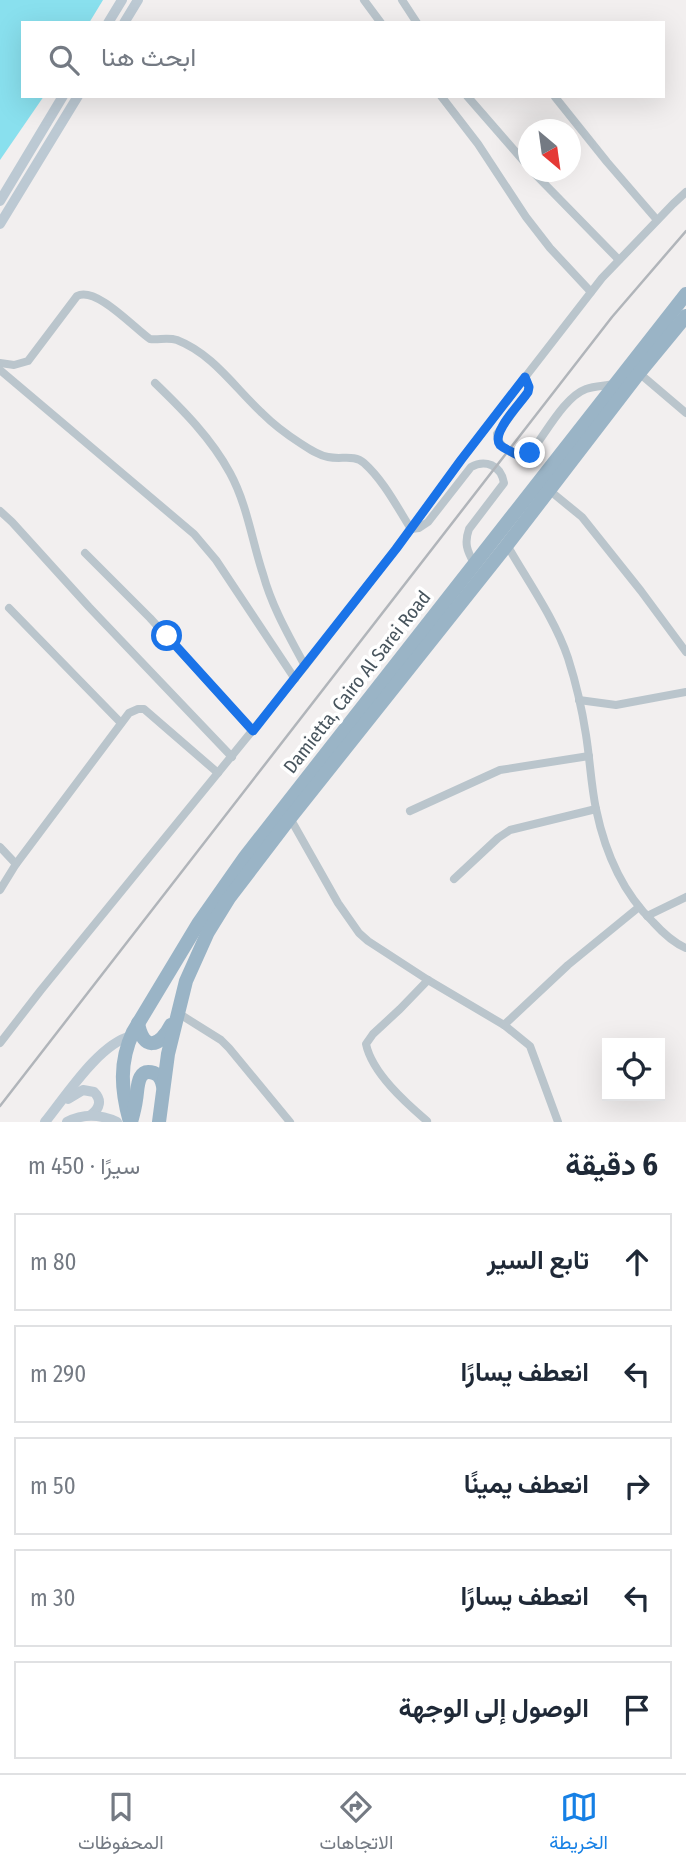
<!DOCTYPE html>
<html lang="ar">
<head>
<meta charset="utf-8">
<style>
  :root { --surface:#fff; --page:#f2f2f3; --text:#1f2937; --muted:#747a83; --line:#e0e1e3; --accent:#1680e5 }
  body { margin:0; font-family:"Fira Sans Condensed",Vazirmatn,sans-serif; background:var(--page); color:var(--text); direction:rtl }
  .controls { position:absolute; right:21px; bottom:21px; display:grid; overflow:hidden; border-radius:0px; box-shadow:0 7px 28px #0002 }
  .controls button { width:63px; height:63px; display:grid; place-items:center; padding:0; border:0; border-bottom:2px solid var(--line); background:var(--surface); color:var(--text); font:35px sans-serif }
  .compass { position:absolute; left:518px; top:119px; width:63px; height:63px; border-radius:50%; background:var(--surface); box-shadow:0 7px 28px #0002; rotate:151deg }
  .stop { position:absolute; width:21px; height:21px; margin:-16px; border:5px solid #1a73e8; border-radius:50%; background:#fff }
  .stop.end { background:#1a73e8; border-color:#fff; box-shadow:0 2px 7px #0008 }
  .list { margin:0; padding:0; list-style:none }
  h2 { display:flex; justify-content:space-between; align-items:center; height:91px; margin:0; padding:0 28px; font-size:30px }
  h2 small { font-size:23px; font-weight:400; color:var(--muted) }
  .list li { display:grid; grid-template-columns:46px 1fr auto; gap:21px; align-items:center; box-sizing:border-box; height:98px; margin:0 14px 14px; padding:0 14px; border:2px solid var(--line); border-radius:0px }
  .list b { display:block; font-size:26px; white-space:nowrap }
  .list em { font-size:23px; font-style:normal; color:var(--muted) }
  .icon { flex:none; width:38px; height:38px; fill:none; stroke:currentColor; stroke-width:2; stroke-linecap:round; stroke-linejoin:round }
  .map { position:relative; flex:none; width:686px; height:1122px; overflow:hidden; direction:ltr }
  .search { position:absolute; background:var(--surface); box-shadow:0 7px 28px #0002; left:21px; right:21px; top:21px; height:77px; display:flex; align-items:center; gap:18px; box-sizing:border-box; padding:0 24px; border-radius:0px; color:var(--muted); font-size:26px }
  .sheet { height:651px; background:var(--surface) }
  nav { display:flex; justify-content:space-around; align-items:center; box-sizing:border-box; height:98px; border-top:2px solid var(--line); background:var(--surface); font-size:19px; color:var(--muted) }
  nav a { display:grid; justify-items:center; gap:4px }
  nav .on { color:var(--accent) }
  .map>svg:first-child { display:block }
  .water { fill:#89e0ee }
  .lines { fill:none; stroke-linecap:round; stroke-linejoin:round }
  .minor { stroke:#bac5cc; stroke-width:8 }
  .secondary { stroke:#bcc9d3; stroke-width:10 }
  .trunk { stroke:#9ab4c6; stroke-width:14 }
  .rail { stroke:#b1b5ba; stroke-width:2.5 }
  .route { stroke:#1a73e8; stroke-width:9 }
  .labels { text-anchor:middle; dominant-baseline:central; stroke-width:7; stroke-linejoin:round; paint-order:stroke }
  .street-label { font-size:19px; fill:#47545d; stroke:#fff }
</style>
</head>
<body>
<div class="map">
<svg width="686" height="1122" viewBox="0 0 686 1122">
  <rect width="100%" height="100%" fill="#f2efef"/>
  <path class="water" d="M0 0H103L89 23H23V96H44L0 160Z"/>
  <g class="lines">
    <g class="minor">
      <path d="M364 0 381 23"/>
      <path d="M402 0 417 23"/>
      <path d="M441 96 478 144 526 217 550 248 591 292"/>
      <path d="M467 96 528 166"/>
      <path d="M555 97 607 162 657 220"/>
      <path d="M533 172 619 260"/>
      <path d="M0 363 14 365 28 361 77 296C96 286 134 328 150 339 159 340 168 337 177 340 213 354 235 388 262 413 273 424 286 434 300 443 309 449 318 455 328 457 341 460 354 454 364 463 384 481 397 507 411 529L419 528 428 522 471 467C485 459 501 465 504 483L469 529C464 543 467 551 474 563"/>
      <path d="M0 370 194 534 216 560 295 679"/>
      <path d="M639 373 686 413"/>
      <path d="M525 377 529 387 528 392 497 434C498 446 510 453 521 456L530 453C545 435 564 397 586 389 595 386 605 386 614 384"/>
      <path d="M155 383C183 410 211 438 230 473 247 504 252 541 263 574 272 607 289 636 305 666"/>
      <path d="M549 490 582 517 641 591 686 652"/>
      <path d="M0 511 12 522 89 607 232 757"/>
      <path d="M507 545C527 580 555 619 568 658 576 683 582 709 586 735 590 760 591 785 596 809 605 852 622 892 653 922 662 932 674 943 686 948"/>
      <path d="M85 553 150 618 253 731"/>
      <path d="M9 608 121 723"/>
      <path d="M579 700 616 705 686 692"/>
      <path d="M410 811 500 770 589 756"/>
      <path d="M290 818 338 903 359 933 368 941 428 980 504 1025 530 1046 558 1122"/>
      <path d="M0 847 16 864"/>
      <path d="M454 879 498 838 510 830 596 809"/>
      <path d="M0 890 16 864 129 713 138 709H144L218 773"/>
      <path d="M647 916 686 897"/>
      <path d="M178 1013 221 1040 229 1048 290 1122"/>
      <path d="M504 1025 568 965 639 907"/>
      <path d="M0 1043 41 990 305 666 411 529 461 460 602 278 673 204 686 192"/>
      <path d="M427 1121C406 1103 372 1073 366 1044L373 1034 400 1009 428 980"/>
    </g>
    <g class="secondary">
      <path d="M108 23 122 0"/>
      <path d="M124 23 138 0"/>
      <path d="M0 201 63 96"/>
      <path d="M0 224 78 96"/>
      <path d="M68 1099 83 1090 94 1092C102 1100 100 1108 91 1115"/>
      <path d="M45 1122C66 1096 99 1044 131 1036"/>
      <path d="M67 1122C84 1113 100 1114 117 1122"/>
    </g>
    <g class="trunk">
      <path d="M138 1023C143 1052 160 1047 171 1025"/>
      <path d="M130 1122C121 1090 119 1062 133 1032L198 924 245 857 686 294"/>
      <path d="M131 1122C133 1115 135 1108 136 1100 138 1090 136 1067 154 1073 160 1075 162 1080 163 1086"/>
      <path d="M159 1122 168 1054 186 981 208 932 229 898 290 818 507 545 639 373 686 316"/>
    </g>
    <path class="rail" d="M0 1106 612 317 686 231"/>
  </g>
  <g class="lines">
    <path class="route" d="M167 636 253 731 396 549 461 460 525 377 529 387 528 392C521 403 490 433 500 445 501 446 508 450 510 451 518 456 521 458 530 453"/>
  </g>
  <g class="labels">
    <g class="street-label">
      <text transform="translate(357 682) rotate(-52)">Damietta, Cairo Al Sarei Road</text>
    </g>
  </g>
</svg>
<div class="controls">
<button><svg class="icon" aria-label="locate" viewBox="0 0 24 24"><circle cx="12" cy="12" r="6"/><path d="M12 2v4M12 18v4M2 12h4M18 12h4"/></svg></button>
</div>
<svg class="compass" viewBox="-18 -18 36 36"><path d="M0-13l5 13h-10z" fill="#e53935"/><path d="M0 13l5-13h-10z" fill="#747a83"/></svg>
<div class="stop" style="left:167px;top:636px"></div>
<div class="stop end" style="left:530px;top:453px"></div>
<div class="search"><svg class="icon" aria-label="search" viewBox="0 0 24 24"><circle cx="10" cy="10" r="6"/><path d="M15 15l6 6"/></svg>ابحث هنا</div>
</div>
<section class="sheet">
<h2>6 دقيقة<small>سيرًا · 450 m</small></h2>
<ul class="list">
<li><svg class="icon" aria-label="ahead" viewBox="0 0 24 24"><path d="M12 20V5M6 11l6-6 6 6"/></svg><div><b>تابع السير</b></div><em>80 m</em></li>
<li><svg class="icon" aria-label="left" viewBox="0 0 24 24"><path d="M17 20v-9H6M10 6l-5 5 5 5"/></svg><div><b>انعطف يسارًا</b></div><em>290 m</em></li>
<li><svg class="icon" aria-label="right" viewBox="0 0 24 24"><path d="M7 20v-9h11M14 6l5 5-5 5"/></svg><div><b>انعطف يمينًا</b></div><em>50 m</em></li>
<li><svg class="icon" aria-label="left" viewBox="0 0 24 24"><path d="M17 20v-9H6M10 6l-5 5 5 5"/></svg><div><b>انعطف يسارًا</b></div><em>30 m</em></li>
<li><svg class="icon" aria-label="arrive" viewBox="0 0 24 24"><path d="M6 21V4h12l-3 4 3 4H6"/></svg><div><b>الوصول إلى الوجهة</b></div></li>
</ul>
</section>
<nav>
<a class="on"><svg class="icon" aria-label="map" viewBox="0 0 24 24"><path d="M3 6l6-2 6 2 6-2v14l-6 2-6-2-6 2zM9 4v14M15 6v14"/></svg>الخريطة</a>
<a><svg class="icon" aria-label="directions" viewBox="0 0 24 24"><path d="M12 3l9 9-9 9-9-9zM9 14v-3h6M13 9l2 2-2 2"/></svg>الاتجاهات</a>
<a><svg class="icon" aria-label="saved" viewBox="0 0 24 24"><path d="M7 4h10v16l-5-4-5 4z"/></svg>المحفوظات</a>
</nav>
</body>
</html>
